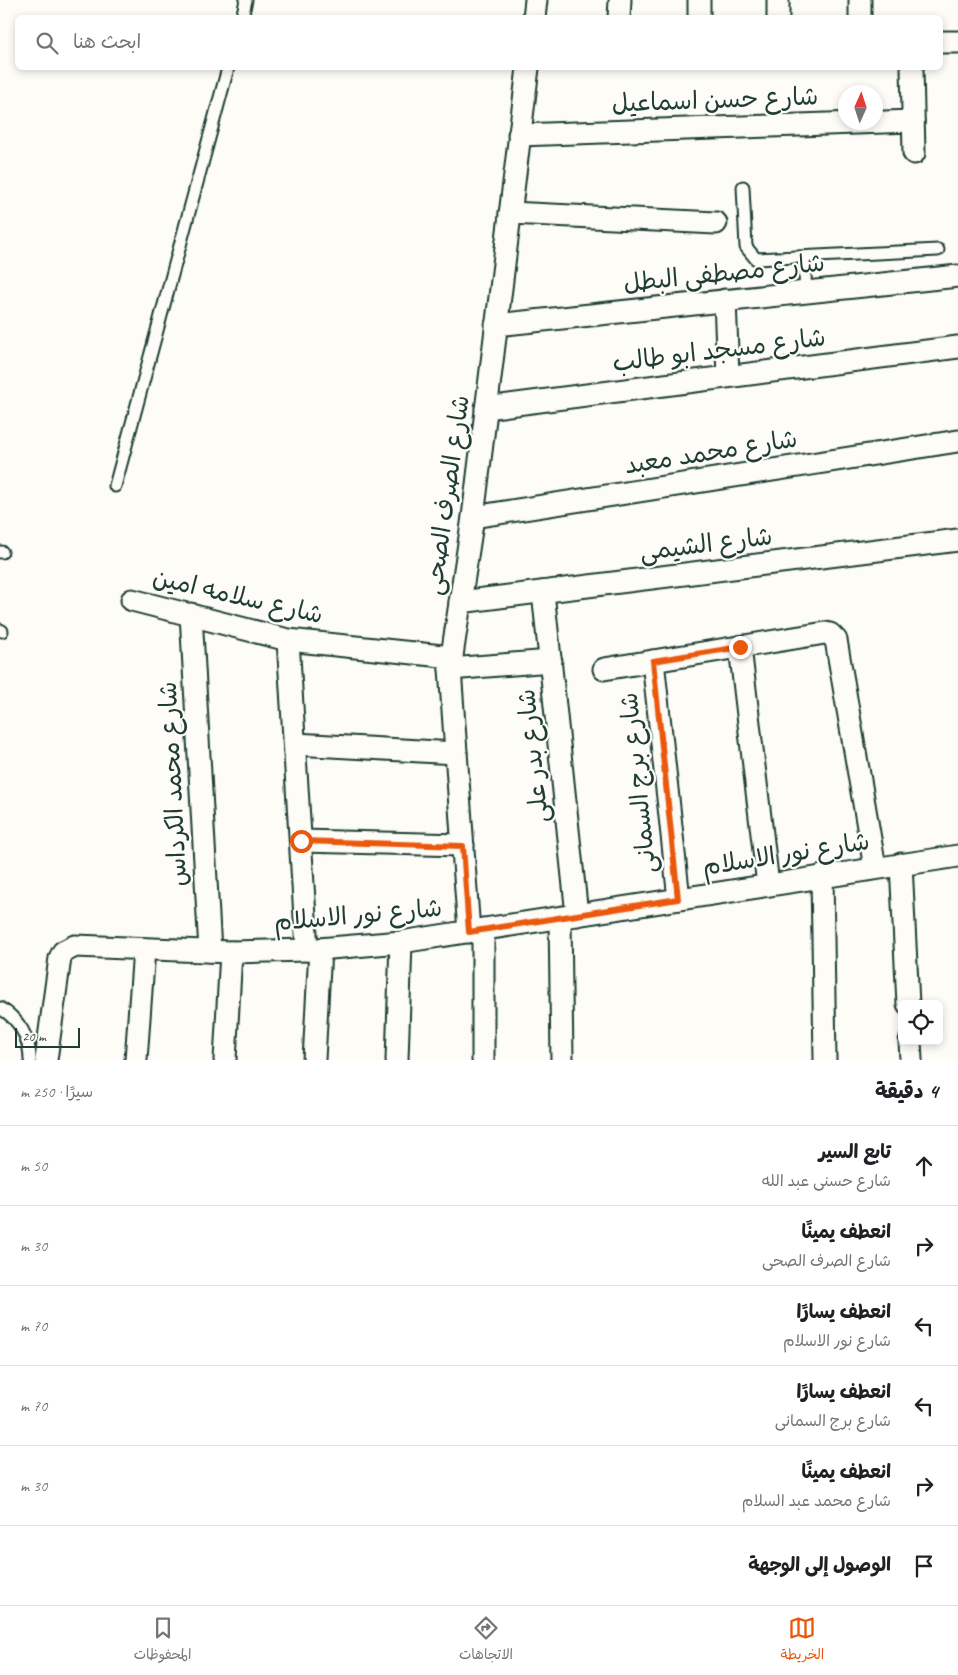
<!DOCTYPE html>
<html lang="ar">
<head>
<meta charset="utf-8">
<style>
  :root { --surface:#fff; --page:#f6f6f6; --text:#202124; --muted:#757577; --line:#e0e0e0; --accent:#ea580c }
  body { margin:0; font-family:Caveat,"Playpen Sans Arabic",sans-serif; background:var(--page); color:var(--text); direction:rtl }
  .controls { position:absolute; right:15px; bottom:15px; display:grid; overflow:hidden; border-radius:8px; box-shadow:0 2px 8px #0003 }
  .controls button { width:45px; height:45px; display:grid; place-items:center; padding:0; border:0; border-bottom:1px solid var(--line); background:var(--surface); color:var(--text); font:25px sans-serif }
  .compass { position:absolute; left:838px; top:85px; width:45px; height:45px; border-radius:50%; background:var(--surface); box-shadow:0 2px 8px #0003; rotate:3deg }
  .scale { position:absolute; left:15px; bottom:12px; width:65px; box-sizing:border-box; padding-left:5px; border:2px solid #1f3d34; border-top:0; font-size:14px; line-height:18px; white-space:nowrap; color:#1f3d34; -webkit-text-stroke:4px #fdfcf7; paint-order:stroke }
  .stop { position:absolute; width:15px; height:15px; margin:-11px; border:4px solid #ea580c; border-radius:50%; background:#fff }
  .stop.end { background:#ea580c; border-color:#fff; box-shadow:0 1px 5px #0008 }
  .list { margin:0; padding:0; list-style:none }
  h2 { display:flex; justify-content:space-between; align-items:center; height:65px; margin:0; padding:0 20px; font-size:21px }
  h2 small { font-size:16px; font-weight:400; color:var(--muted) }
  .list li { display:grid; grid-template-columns:32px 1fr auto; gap:15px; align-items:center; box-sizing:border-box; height:80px; padding:0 20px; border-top:1px solid var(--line) }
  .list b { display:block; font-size:19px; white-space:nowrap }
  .list p { margin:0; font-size:16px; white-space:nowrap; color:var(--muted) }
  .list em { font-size:16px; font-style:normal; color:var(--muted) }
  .icon { flex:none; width:28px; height:28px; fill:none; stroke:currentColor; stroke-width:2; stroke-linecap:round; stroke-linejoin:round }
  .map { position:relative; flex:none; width:958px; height:1060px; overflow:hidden; direction:ltr }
  .search { position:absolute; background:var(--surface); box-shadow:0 2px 8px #0003; left:15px; right:15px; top:15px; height:55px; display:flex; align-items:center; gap:12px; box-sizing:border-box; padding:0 18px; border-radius:8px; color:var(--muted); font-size:19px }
  .sheet { height:545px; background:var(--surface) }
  nav { display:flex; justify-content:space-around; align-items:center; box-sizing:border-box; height:70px; border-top:1px solid var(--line); background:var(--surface); font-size:14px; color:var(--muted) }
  nav a { display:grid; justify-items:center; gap:2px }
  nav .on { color:var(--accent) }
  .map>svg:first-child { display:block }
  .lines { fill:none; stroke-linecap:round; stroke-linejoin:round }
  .lane-casing { stroke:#1f3d34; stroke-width:15 }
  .street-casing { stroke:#1f3d34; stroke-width:25 }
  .lane { stroke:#fdfcf7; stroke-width:11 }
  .street { stroke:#fdfcf7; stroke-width:21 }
  .route { stroke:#ea580c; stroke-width:6 }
  .labels { text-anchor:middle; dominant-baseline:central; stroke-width:4.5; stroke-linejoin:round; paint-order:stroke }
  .street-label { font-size:25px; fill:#1f3d34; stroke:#fdfcf7 }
</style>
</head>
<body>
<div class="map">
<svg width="958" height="1060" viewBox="0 0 958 1060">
  <rect width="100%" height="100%" fill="#fdfcf7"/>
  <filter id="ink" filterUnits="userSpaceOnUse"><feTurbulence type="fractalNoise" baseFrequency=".02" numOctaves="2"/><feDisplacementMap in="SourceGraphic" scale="10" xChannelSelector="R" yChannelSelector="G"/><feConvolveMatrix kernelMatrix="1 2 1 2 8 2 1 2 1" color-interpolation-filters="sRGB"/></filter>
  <g filter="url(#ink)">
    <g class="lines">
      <g class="lane-casing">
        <g id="lane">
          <path d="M242 18 246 0"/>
          <path d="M743 187 746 247 756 259 938 250"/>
          <path d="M804 258 806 292"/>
          <path d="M115 486 228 68"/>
          <path d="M0 552H2"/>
          <path d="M0 630 2 631"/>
          <path d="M0 1008C19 1019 30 1038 30 1060"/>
        </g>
      </g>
      <g class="street-casing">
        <g id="street">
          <path d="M778 0V18"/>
          <path d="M860 0V18"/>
          <path d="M534 18 536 0"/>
          <path d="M619 18 620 0"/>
          <path d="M699 18V0"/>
          <path d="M940 42H958"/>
          <path d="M912 68 914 153"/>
          <path d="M519 135 913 121"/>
          <path d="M510 213 716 223"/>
          <path d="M725 300 728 376"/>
          <path d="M496 325 958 276"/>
          <path d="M486 408 958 347"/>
          <path d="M473 517 958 441"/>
          <path d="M543 592 577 915"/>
          <path d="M132 600 288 640 452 657"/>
          <path d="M460 602 958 540"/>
          <path d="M191 614 210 951"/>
          <path d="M288 640 307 950"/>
          <path d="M740 647 768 885"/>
          <path d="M653 661 679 899"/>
          <path d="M450 669 551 661"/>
          <path d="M604 669 825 633 830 634 836 640 875 868"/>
          <path d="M295 744 456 753"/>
          <path d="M301 841 463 845"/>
          <path d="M901 864 908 1004"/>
          <path d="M822 876 825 1060"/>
          <path d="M560 918 562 1060"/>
          <path d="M483 929V1060"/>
          <path d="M469 932 450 669 473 517 528 68"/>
          <path d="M910 1041 911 1060"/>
          <path d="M46 1060 60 958 63 952 75 946 231 952 307 950 401 942 958 856"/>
          <path d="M136 1060 144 949"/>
          <path d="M225 1060 231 952"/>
          <path d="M314 1060 320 949"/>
          <path d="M397 1060 401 942"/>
        </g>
      </g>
      <use href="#lane" class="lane"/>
      <use href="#street" class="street"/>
    </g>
  </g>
  <g class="lines" filter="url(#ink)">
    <path class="route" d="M301 841 463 846 469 932 678 899 653 661 740 647"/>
  </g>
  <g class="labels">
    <g class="street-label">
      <text transform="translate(715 100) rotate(-2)">شارع حسن اسماعيل</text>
      <text transform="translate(724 273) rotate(-6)">شارع مصطفى البطل</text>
      <text transform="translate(719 350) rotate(-7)">شارع مسجد ابو طالب</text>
      <text transform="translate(711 452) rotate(-9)">شارع محمد معبد</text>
      <text transform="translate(447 495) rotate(-82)">شارع الصرف الصحى</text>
      <text transform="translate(706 544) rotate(-7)">شارع الشيمى</text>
      <text transform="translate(238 596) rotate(13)">شارع سلامه امين</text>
      <text transform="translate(533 756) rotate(-96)">شارع بدر على</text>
      <text transform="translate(638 783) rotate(-96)">شارع برج السمانى</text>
      <text transform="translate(173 784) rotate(-93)">شارع محمد الكرداس</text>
      <text transform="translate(786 854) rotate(-9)">شارع نور الاسلام</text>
      <text transform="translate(358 915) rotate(-5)">شارع نور الاسلام</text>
    </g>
  </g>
</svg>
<div class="controls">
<button><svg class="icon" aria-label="locate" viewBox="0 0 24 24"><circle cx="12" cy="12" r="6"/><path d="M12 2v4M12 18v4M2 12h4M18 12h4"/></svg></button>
</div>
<svg class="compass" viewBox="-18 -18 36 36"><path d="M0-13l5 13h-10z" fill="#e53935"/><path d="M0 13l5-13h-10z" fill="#757577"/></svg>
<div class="scale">20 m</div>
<div class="stop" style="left:301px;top:841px"></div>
<div class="stop end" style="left:740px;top:647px"></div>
<div class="search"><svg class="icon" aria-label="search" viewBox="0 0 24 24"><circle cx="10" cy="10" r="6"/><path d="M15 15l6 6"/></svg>ابحث هنا</div>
</div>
<section class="sheet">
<h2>4 دقيقة<small>سيرًا · 250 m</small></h2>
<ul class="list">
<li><svg class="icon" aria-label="ahead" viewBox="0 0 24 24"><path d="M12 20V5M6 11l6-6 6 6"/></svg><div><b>تابع السير</b><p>شارع حسنى عبد الله</p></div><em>50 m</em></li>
<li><svg class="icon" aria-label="right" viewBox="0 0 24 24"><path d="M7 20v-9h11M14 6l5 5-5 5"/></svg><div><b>انعطف يمينًا</b><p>شارع الصرف الصحى</p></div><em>30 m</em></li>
<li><svg class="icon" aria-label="left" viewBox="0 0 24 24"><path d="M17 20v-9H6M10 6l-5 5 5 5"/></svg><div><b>انعطف يسارًا</b><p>شارع نور الاسلام</p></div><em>70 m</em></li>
<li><svg class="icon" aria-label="left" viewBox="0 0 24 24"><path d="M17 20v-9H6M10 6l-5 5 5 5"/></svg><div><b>انعطف يسارًا</b><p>شارع برج السمانى</p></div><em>70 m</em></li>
<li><svg class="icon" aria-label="right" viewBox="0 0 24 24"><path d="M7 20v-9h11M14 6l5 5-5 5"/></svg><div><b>انعطف يمينًا</b><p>شارع محمد عبد السلام</p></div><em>30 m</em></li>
<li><svg class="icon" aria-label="arrive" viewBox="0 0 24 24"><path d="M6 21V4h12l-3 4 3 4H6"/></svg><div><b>الوصول إلى الوجهة</b></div></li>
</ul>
</section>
<nav>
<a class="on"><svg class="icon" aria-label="map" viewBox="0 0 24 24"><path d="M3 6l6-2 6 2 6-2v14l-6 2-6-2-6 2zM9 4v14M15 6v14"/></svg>الخريطة</a>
<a><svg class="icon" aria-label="directions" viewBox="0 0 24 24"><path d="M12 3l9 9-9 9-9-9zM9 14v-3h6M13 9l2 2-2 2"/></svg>الاتجاهات</a>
<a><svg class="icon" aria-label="saved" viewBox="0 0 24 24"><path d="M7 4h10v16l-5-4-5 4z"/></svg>المحفوظات</a>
</nav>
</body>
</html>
